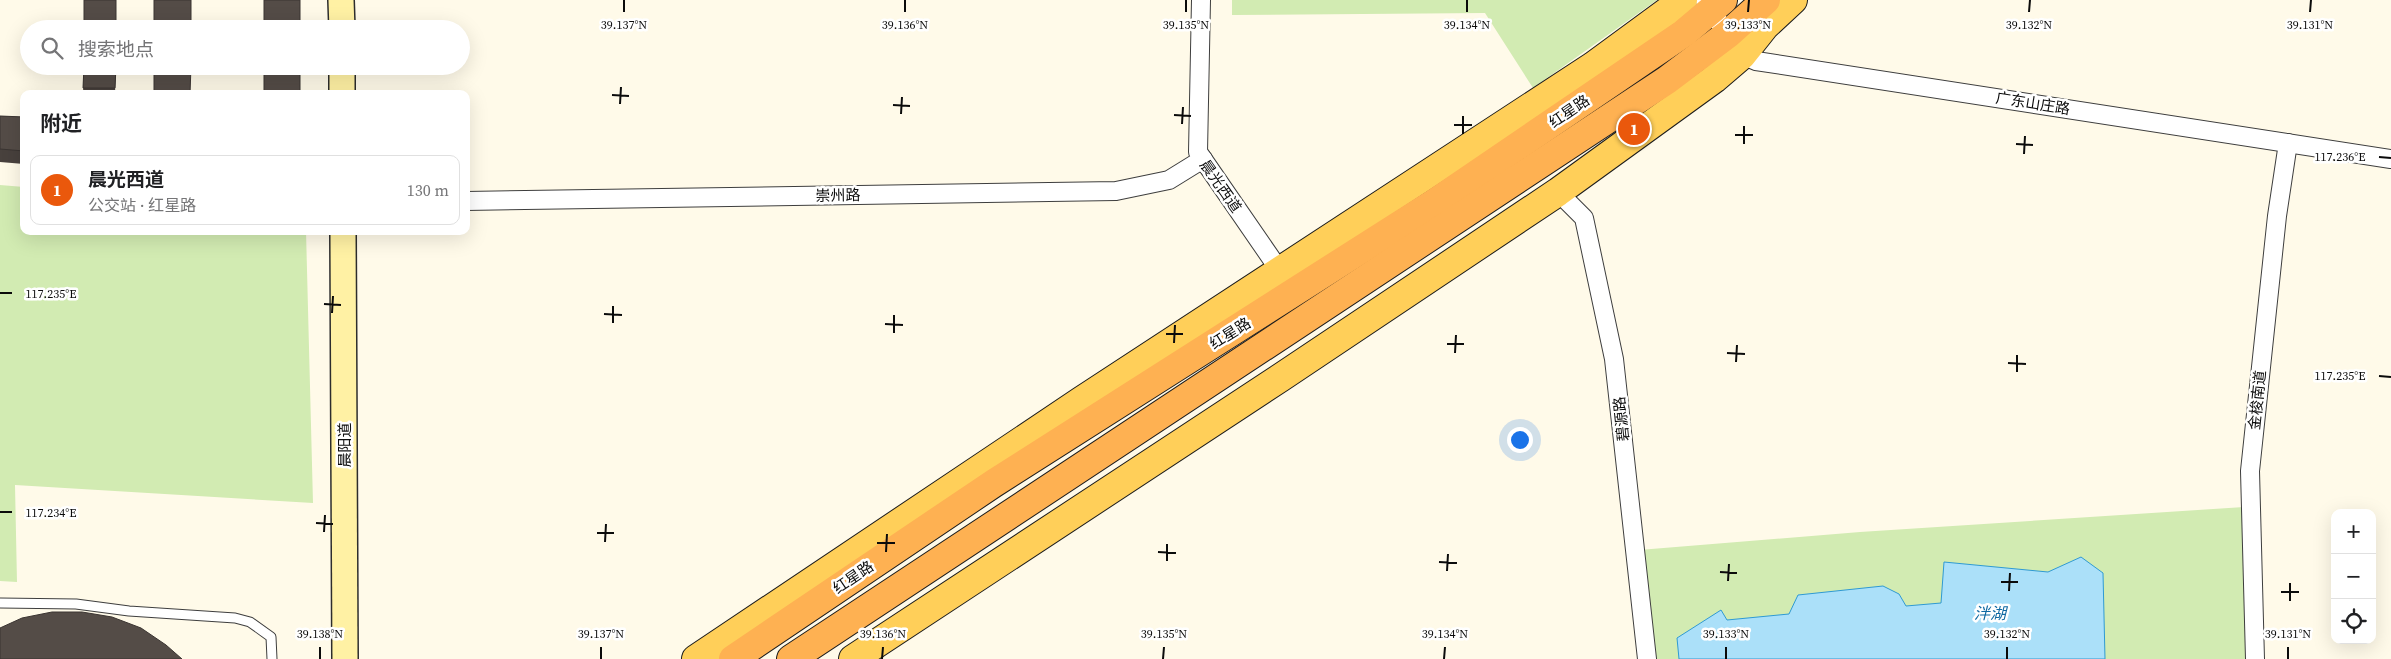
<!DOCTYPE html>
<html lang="zh">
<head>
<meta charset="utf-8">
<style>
  :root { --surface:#fff; --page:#f2f2f2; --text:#202124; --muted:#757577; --line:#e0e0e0; --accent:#ea580c }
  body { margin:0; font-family:"Source Serif 4","Noto Sans SC",serif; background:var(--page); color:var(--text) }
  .controls { position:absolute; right:15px; bottom:15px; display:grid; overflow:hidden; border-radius:10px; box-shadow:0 5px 20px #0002 }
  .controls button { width:45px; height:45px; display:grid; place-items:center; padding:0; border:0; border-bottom:1px solid var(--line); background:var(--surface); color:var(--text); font:25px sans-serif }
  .you { position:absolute; left:1519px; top:439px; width:18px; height:18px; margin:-12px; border:4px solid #fff; border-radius:50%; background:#1a73e8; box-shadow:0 0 0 8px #1a73e833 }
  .badge { display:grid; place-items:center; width:32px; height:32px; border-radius:50%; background:var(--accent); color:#fff; font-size:16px; font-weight:700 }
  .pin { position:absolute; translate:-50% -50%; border:2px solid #fff; box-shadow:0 1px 5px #0006 }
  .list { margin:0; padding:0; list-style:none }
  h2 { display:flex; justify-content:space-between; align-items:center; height:65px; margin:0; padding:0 20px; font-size:21px }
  h2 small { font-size:16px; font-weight:400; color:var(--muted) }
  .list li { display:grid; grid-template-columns:32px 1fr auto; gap:15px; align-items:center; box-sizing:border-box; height:70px; margin:0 10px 10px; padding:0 10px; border:1px solid var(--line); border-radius:10px }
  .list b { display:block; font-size:19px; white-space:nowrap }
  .list p { margin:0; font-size:16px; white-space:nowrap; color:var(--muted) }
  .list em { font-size:16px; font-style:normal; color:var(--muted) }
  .icon { flex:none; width:28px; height:28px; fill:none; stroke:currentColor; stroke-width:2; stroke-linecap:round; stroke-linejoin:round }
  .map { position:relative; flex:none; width:2391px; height:659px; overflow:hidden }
  .search { position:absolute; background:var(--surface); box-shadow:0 5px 20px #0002; left:20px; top:20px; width:450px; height:55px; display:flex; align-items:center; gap:12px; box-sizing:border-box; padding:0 18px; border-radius:28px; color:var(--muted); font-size:19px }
  .panel { position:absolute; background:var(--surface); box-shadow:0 5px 20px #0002; left:20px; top:90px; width:450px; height:145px; border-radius:10px }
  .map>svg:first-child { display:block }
  .green { fill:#d2ebb2 }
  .water { fill:#abe0f9; stroke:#2f9ad3 }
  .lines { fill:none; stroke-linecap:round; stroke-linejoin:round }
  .service-casing { stroke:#3e3e3e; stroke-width:11 }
  .minor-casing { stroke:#3e3e3e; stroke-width:20 }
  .secondary-casing { stroke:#2d2d2d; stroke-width:28 }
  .primary-casing { stroke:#1c1c1c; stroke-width:30 }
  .trunk-casing { stroke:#1c1c1c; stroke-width:30 }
  .service { stroke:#fff; stroke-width:9 }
  .minor { stroke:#fff; stroke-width:18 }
  .secondary { stroke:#fff1a4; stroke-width:25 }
  .primary { stroke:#ffcf59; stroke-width:28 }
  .trunk { stroke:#feb152; stroke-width:28 }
  .wall { fill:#48413d }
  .building { fill:#544c47; stroke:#3b3532 }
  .ticks { fill:none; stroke:#0b0b0b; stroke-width:2 }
  .labels { text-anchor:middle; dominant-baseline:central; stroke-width:5; stroke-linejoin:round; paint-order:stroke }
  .street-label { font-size:15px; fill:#0b0b0b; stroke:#fff }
  .water-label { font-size:16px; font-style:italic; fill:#1069a2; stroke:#fff }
  .ticks-label { font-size:12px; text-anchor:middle; fill:#0b0b0b; stroke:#fff; stroke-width:5; stroke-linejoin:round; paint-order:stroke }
</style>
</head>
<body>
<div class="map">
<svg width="2391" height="659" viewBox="0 0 2391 659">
  <rect width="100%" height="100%" fill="#fffae9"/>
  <g class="green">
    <path d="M1232 0H1657L1533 88 1485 13 1232 15Z"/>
    <path d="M0 185 24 187V231H306L313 503 15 485 17 582 0 581Z"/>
    <path d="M2244 507 2247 659H1652L1639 550 1860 532Z"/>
  </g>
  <path class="water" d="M2081 557 2103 573 2105 659H1679L1677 638 1721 610 1727 620 1789 614 1798 595 1883 586 1899 594 1906 606 1941 603 1944 562 2048 572Z"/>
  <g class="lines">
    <g class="service-casing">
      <path id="service" d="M0 603 76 604 129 611 235 618 250 622 271 637 272 659"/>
    </g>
    <g class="minor-casing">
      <g id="minor">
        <path d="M1201 0 1198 152 1280 271"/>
        <path d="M1705 2 1742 55 1756 61 2391 159"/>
        <path d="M1558 192 1584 218 1614 359 1647 659"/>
        <path d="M466 201 1116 191 1169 180 1203 159"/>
        <path d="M2255 659 2250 471 2277 216 2288 143"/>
      </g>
    </g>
    <g class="secondary-casing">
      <g id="secondary">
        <path d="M341 0 342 29"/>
        <path d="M342 66V94"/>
        <path d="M343 231 345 659"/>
      </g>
    </g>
    <g class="primary-casing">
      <g id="primary">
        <path d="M696 659 1081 401 1593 66 1683 0"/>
        <path d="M853 659 1280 378 1558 192 1714 79 1742 55 1765 26 1793 0"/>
      </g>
    </g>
    <g class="trunk-casing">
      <g id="trunk">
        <path d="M733 659 994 483 1434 203 1684 33 1723 0"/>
        <path d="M791 659 1667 80 1728 34 1766 0"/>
      </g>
    </g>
    <use href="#service" class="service"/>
    <use href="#minor" class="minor"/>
    <use href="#secondary" class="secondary"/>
    <use href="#primary" class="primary"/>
    <use href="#trunk" class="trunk"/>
  </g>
  <g class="wall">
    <path d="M84 66H116L115 94H83Z"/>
    <path d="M0 116 24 117V164L0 162Z"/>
  </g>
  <g class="building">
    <rect x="84" y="0" width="32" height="29"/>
    <rect x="154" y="0" width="37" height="29"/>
    <rect x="264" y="0" width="36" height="29"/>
    <path d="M84 66H116L115 88H83Z"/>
    <path d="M154 66H191L190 94H154Z"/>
    <rect x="264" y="66" width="36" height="28"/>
    <path d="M0 116 24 117V151L0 149Z"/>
    <path d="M52 612H82L112 617 141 628 166 645 182 659H0V628L22 618Z"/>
  </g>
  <path class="ticks" d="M624 12V0M905 12V0M1186 12V0M1467 12V0M1748 12 1749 0M2029 12 2030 0M2310 12 2311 0M612 95 629 96M620 104 621 87M893 105 910 106M901 114 902 97M1174 115 1191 116M1182 124 1183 107M1454 125H1472M1463 134V116M1735 135H1753M1744 144V126M2016 144 2033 145M2024 154 2025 136M2379 157 2391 158M0 293H12M324 304 341 305M332 313 333 296M604 314 622 315M613 323V306M885 324 903 325M894 333V315M1166 334H1183M1174 343 1175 325M1447 344H1464M1455 353 1456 335M1727 353 1745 354M1736 362 1737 345M2008 363 2026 364M2017 372V355M2379 376 2391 377M0 512H12M316 523 333 524M324 532 325 515M597 533H614M605 542 606 524M877 543H895M886 552 887 534M1158 552 1176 553M1167 561V544M1439 562 1457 563M1447 571 1448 554M1720 572 1737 573M1728 581 1729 564M2001 582H2018M2009 591 2010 573M2281 592H2299M2290 601V583M320 659V647M601 659V647M882 659 883 647M1163 659 1164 647M1444 659 1445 647M1726 659V647M2007 659V647M2288 659V647"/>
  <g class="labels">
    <g class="street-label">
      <text transform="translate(2033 103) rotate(9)">广东山庄路</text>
      <text transform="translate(1569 111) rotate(-34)">红星路</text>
      <text transform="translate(1221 186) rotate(55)">晨光西道</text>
      <text transform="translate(838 195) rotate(-1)">崇州路</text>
      <text transform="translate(1230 333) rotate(-32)">红星路</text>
      <text transform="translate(2257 400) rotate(-84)">金梭南道</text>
      <text transform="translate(1621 419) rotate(-96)">碧源路</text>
      <text transform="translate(344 445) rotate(-90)">晨阳道</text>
      <text transform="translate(853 577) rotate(-34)">红星路</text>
    </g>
    <g class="water-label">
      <text x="1990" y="613">泮湖</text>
    </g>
  </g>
  <g class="ticks-label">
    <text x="624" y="29">39.137°N</text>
    <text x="905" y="29">39.136°N</text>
    <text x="1186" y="29">39.135°N</text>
    <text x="1467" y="29">39.134°N</text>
    <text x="1748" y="29">39.133°N</text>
    <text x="2029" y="29">39.132°N</text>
    <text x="2310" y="29">39.131°N</text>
    <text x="2340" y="161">117.236°E</text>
    <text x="51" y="298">117.235°E</text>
    <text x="2340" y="380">117.235°E</text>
    <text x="51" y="517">117.234°E</text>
    <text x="320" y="638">39.138°N</text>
    <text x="601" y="638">39.137°N</text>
    <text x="883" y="638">39.136°N</text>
    <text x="1164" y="638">39.135°N</text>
    <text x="1445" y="638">39.134°N</text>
    <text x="1726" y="638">39.133°N</text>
    <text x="2007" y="638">39.132°N</text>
    <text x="2288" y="638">39.131°N</text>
  </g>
</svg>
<div class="controls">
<button>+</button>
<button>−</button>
<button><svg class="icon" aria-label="locate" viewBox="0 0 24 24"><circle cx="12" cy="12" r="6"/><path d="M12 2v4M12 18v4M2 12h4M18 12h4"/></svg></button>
</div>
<div class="you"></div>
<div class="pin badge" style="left:1634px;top:129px">1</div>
<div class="search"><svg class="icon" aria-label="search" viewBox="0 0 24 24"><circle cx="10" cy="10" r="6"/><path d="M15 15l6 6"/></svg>搜索地点</div>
<section class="panel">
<h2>附近<small></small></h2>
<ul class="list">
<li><span class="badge">1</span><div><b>晨光西道</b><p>公交站 · 红星路</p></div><em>130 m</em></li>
</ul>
</section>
</div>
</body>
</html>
